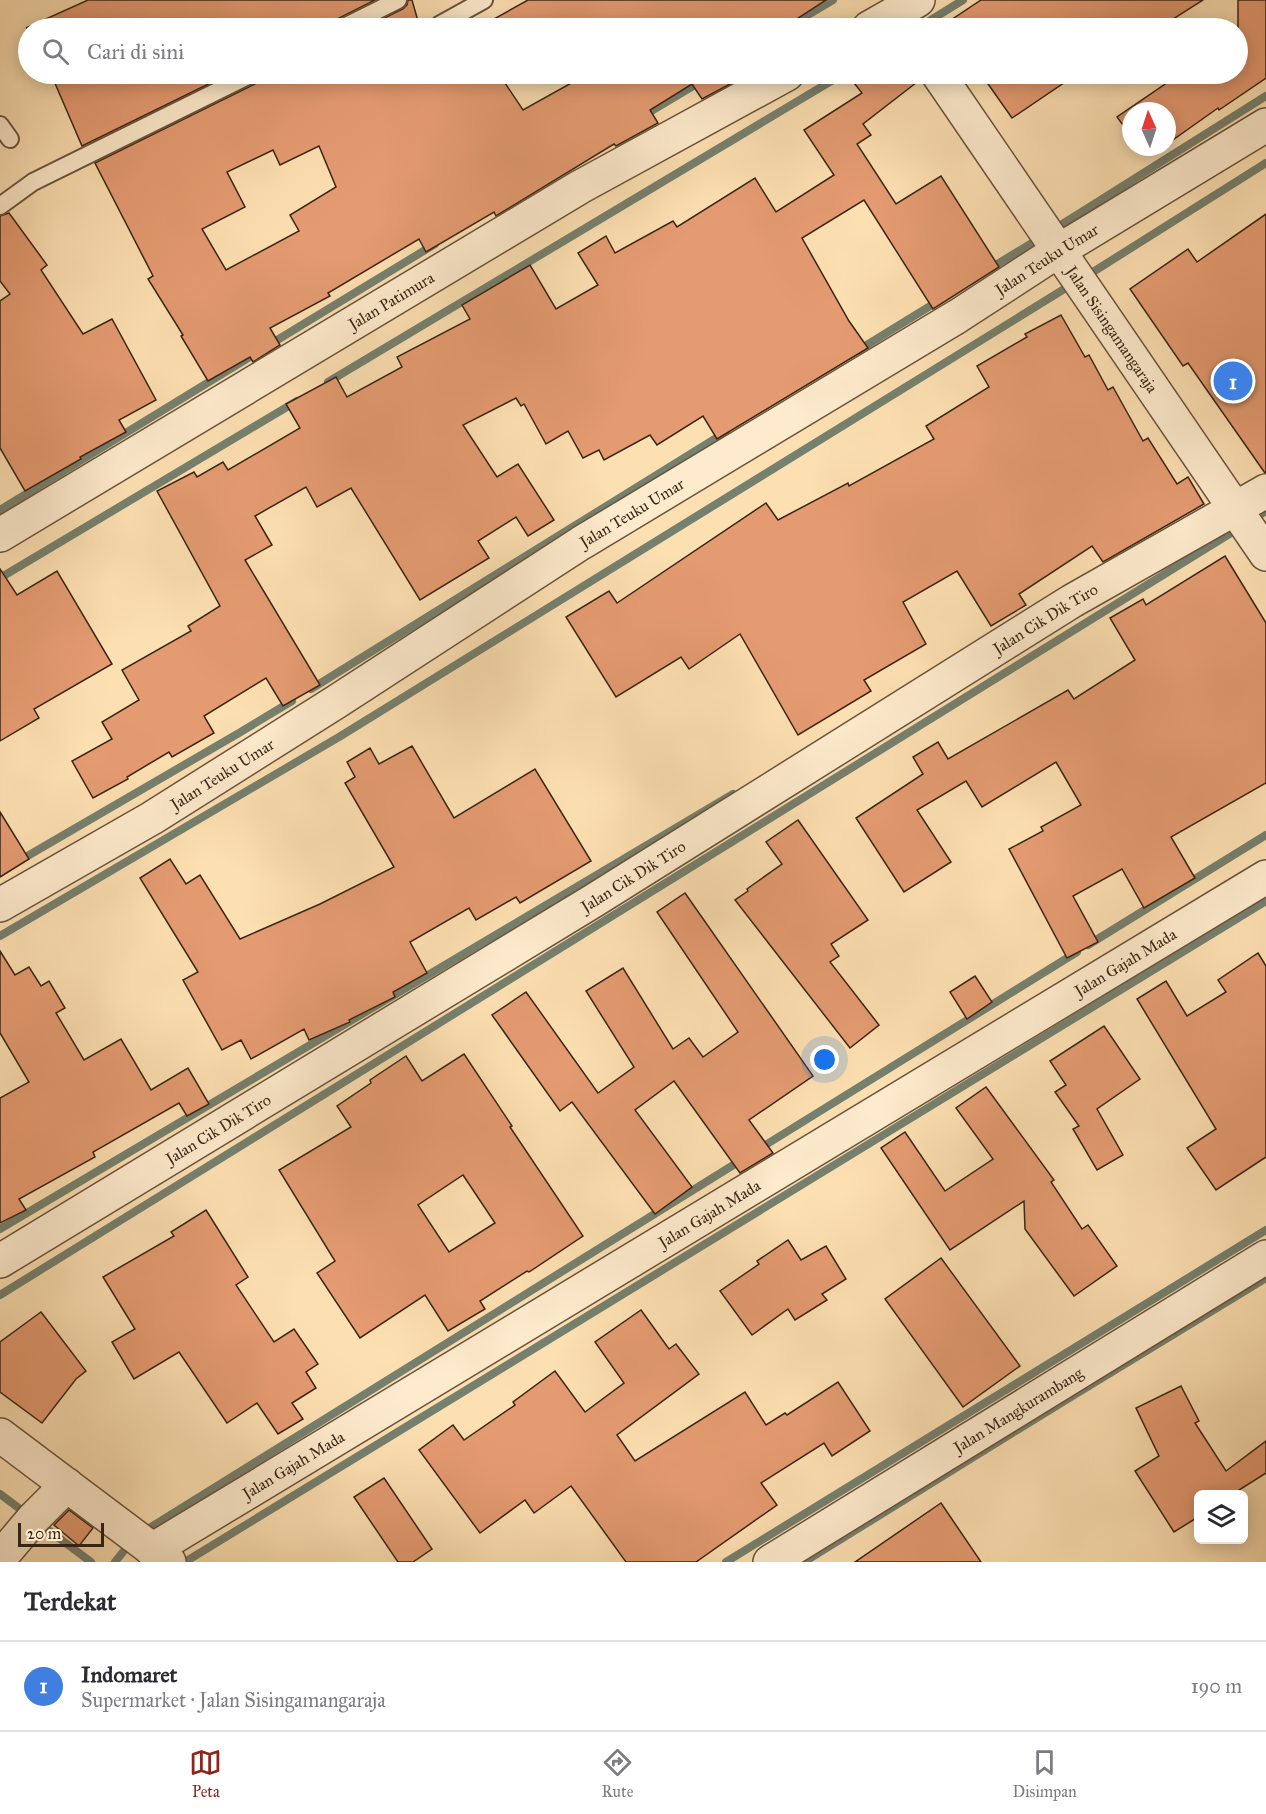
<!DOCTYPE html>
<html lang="id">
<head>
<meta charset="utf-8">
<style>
  :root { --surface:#fff; --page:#f7f7f7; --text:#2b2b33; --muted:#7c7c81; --line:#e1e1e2; --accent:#8f2418 }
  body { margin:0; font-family:"IM FELL Great Primer",serif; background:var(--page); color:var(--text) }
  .controls { position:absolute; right:18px; bottom:18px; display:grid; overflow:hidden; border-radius:9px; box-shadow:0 3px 15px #0003 }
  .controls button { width:54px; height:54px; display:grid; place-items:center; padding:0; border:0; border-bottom:2px solid var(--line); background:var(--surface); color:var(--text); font:30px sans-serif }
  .compass { position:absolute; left:1122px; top:102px; width:54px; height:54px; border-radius:50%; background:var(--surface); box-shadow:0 3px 15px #0003; rotate:357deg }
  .scale { position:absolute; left:18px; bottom:15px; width:86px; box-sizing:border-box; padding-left:6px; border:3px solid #392514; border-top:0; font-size:16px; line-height:21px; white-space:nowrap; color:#392514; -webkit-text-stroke:4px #feebcd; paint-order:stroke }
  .you { position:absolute; left:825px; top:1060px; width:21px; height:21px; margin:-15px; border:4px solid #fff; border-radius:50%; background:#1a73e8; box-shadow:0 0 0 9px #1a73e833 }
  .badge { display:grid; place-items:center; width:39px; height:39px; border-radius:50%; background:var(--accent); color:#fff; font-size:20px; font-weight:700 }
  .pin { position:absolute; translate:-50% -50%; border:3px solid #fff; box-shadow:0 2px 6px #0006 }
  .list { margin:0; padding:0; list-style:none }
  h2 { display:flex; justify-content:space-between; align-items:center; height:78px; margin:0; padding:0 24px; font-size:26px }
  h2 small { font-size:20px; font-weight:400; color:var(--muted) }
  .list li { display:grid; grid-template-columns:39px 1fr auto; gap:18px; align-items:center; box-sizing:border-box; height:90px; padding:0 24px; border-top:2px solid var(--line) }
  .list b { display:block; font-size:22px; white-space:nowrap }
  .list p { margin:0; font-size:20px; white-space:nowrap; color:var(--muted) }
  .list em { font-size:20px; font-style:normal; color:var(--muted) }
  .icon { flex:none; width:33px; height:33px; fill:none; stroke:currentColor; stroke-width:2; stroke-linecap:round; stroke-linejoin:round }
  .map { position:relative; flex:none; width:1266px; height:1562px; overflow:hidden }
  .search { position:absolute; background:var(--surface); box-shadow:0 3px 15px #0003; left:18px; right:18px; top:18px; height:66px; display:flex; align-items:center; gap:15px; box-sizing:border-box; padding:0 21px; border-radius:33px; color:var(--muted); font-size:22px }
  .sheet { height:168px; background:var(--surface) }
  nav { display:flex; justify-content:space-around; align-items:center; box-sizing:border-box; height:84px; border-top:2px solid var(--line); background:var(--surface); font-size:16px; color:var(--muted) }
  nav a { display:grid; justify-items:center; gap:3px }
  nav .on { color:var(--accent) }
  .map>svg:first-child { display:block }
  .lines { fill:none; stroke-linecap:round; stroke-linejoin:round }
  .stream { stroke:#76806e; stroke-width:8 }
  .building { fill:#e59b71; stroke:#392514; stroke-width:1.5; fill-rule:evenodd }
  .service-casing { stroke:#6a543c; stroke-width:20 }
  .minor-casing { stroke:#6a543c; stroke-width:36 }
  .service { stroke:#feebcd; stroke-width:16 }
  .minor { stroke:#feebcd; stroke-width:33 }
  .labels { text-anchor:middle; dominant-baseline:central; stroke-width:6; stroke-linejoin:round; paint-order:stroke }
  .street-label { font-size:16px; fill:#392514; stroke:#feebcd }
</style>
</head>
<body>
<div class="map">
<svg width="1266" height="1562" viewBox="0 0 1266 1562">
  <rect width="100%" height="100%" fill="#fde0b2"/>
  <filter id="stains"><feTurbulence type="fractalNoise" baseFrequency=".00333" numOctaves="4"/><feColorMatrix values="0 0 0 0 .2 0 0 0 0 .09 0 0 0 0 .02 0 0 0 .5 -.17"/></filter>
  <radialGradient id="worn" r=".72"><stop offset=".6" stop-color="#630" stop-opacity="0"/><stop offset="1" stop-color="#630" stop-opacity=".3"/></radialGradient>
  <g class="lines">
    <g class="stream">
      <path d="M786 28 833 0"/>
      <path d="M918 28 963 0"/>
      <path d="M643 116 713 74"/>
      <path d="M1053 230 1266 96"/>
      <path d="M989 269 1042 237"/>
      <path d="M1085 277 1266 163"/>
      <path d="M269 345 435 244"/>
      <path d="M857 351 940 300"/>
      <path d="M328 382 843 74"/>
      <path d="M0 510 253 355"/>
      <path d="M1250 521 1266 511"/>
      <path d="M0 578 297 401"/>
      <path d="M311 689 726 432"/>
      <path d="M0 872 239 733 292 701"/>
      <path d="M0 936 339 737 1074 283"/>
      <path d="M1088 945 1266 835"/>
      <path d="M759 1149 1077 952"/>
      <path d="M0 1229 733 794"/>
      <path d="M0 1295 1239 528"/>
      <path d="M0 1494 28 1515"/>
      <path d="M39 1523 91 1562"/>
      <path d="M143 1532 743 1159"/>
      <path d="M115 1562 131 1542"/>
      <path d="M185 1562 1266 901"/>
      <path d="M726 1562 1266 1230"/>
      <path d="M804 1562 1074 1395 1266 1278"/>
    </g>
  </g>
  <g class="building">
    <path d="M88 0H375L337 19 333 23 332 28H26Z"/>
    <path d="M408 0H412L420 28H364L403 9 407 5Z"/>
    <path d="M528 0H826L783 28H478Z"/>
    <path d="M981 0H1203L1159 28H939Z"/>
    <path d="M1238 0H1266V78L1219 110 1218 108 1167 144V111H1131V136L1117 117 1180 74H1238Z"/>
    <path d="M51 74H229L82 146Z"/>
    <path d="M262 74H499L523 110 575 81 570 74H749L702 99 692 84 650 110 658 123 616 146 614 144 496 216 494 212 426 252 419 239 328 293 330 296 270 328 280 345 253 362 250 357 208 381 181 336 183 335 148 279 153 276 95 163 257 83 261 79ZM319 146 336 187 290 215 299 231 226 270 202 229 245 207 227 172 273 150 280 165Z"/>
    <path d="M847 74H920L921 79 863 124 871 135 857 144 896 204 941 176 999 267 933 309 864 200 802 238 849 321 868 348 717 439 703 416 657 445 650 435 604 460 599 450 583 458 568 431 546 444 524 404 521 406 516 398 463 425 497 477 518 464 554 520 528 536 516 517 478 541 489 558 420 600 351 488 317 507 306 487 255 516 272 545 245 560 320 685 283 706 266 678 204 716 214 733 172 757 169 752 127 777 128 779 93 798 72 761 112 739 102 722 139 700 122 670 191 631 188 626 220 606 157 491 194 472 197 477 223 462 228 470 300 428 286 404 336 377 347 397 402 367 397 357 470 319 462 305 530 265 556 309 598 285 578 253 606 236 615 253 673 221 677 227 755 178 776 212 834 175 804 130 862 93Z"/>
    <path d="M981 74H1077L1012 118Z"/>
    <path d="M9 213 47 265 41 270 83 334 112 319 156 400 119 420 126 432 80 457 81 459 25 491 0 448V301L10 294 0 281V216Z"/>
    <path d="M1266 214V472L1265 473 1188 363 1183 366 1130 289 1188 249 1197 262Z"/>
    <path d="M1061 315 1085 357 1089 355 1108 390 1113 387 1143 441 1148 438 1177 484 1188 477 1204 504 1103 562 1092 546 1019 594 1026 605 991 626 957 571 903 602 926 644 864 680 871 691 798 735 740 634 689 669 681 657 616 697 566 617 609 591 617 603 766 503 778 520 848 483 849 486 934 439 926 426 989 387 977 366 1027 337 1025 334Z"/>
    <path d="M1225 556 1266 623V783L1171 837 1195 878 1144 908 1122 869 1073 896 1098 942 1067 958 1009 849 1043 831 1041 827 1081 805 1056 762 982 807 966 781 917 810 951 862 904 892 856 818 923 774 913 757 938 742 948 759 1068 690 1074 699 1135 660 1110 618 1143 599 1146 605Z"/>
    <path d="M0 569 17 595 57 571 112 664 34 709 39 718 0 741Z"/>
    <path d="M412 746 454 818 535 769 591 861 520 903 516 897 476 920 469 908 410 942 427 973 393 992 395 997 349 1020 350 1022 309 1040 304 1029 251 1059 241 1040 222 1050 183 980 198 972 140 878 170 859 186 884 200 875 240 939 320 904 394 867 345 783 355 777 347 762 370 748 379 764Z"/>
    <path d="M0 812 29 859 0 877Z"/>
    <path d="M798 820 868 920 831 944 839 956 830 962 879 1025 850 1048 735 900 748 891 747 889 782 864 766 842Z"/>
    <path d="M685 893 813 1076 749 1120 773 1153 740 1173 674 1081 635 1110 692 1187 655 1214 572 1102 560 1111 492 1015 526 992 598 1093 634 1067 586 991 623 968 673 1049 689 1038 703 1057 738 1032 657 912Z"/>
    <path d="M0 951 15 975 29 967 41 986 49 981 65 1008 56 1013 84 1060 121 1039 151 1090 188 1068 209 1104 187 1116 179 1103 93 1152 95 1157 19 1199 26 1210 0 1223V1098L29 1082 0 1033Z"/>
    <path d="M1258 953 1266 966V1157L1216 1190 1187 1148 1216 1129 1137 999 1166 981 1187 1016 1226 992 1218 980Z"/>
    <path d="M975 976 992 1002 967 1019 950 992Z"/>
    <path d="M1104 1026 1140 1079 1097 1109 1123 1155 1097 1170 1073 1129 1079 1126 1055 1092 1066 1085 1050 1061Z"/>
    <path d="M464 1054 512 1126 510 1127 583 1236 529 1272 527 1271 480 1301 485 1309 448 1331 425 1295 360 1338 317 1273 335 1261 279 1170 351 1127 337 1106 371 1083 370 1080 406 1056 422 1081ZM463 1175 495 1223 449 1252 418 1205Z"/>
    <path d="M986 1087 1054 1180 1051 1182 1082 1229 1088 1225 1117 1266 1074 1296 1025 1229 1024 1201 950 1250 881 1148 905 1132 945 1191 993 1159 956 1108Z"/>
    <path d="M206 1210 248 1277 236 1285 274 1342 294 1329 318 1364 306 1372 316 1388 292 1403 303 1419 278 1434 257 1403 227 1423 179 1352 134 1379 112 1342 135 1329 103 1277 174 1236 171 1232Z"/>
    <path d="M788 1240 801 1260 826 1246 846 1279 822 1294 827 1300 795 1320 788 1309 752 1335 720 1291 759 1264 757 1261Z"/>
    <path d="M941 1258 1020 1366 963 1407 885 1299Z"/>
    <path d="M641 1310 669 1349 676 1344 699 1374 617 1435 635 1461 745 1392 766 1425 785 1413 787 1415 838 1382 870 1431 832 1456 824 1443 761 1483 777 1505 696 1562H626L571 1486 534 1513 525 1500 480 1533 419 1450 453 1425 464 1440 515 1405 513 1402 555 1371 585 1412 624 1383 595 1342Z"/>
    <path d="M41 1312 86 1371 76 1379 42 1423 0 1392V1342Z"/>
    <path d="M1181 1386 1199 1421 1195 1423 1226 1471 1266 1441V1473L1239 1490 1242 1494H1198V1517L1174 1532 1135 1471 1159 1456 1136 1408Z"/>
    <path d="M384 1478 432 1549 413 1562H398L354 1497Z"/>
    <path d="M941 1503 981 1562H855Z"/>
    <path d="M69 1510 93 1528 79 1546 54 1525Z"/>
  </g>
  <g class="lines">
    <g class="service-casing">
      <g id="service">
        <path d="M439 25 484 0"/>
        <path d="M342 28 398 0"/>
        <path d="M0 125 10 139"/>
        <path d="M0 206 33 182 252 74"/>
      </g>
    </g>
    <g class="minor-casing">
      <g id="minor">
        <path d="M869 28 918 0"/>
        <path id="s1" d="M938 74 1266 554"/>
        <path id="s2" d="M0 535 580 187 787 74"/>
        <path id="s3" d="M0 905 152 818 336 702 581 543 958 316 1058 251 1266 125"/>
        <path id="s4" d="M0 1261 593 901 1072 601 1266 491"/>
        <path d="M0 1435 169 1562"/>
        <path id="s5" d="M152 1550 1266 877"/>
        <path d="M0 1558 33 1519 67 1485"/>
        <path id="s6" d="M770 1562 1266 1257"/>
      </g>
    </g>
    <use href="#service" class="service"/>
    <use href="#minor" class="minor"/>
  </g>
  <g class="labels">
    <g class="street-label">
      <text stroke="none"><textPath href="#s3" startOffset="1230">Jalan Teuku Umar</textPath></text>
      <text stroke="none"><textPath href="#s2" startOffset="456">Jalan Patimura</textPath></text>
      <text stroke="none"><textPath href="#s1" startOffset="309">Jalan Sisingamangaraja</textPath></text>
      <text stroke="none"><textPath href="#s3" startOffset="744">Jalan Teuku Umar</textPath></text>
      <text stroke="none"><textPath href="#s4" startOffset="1227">Jalan Cik Dik Tiro</textPath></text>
      <text stroke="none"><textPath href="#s3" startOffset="258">Jalan Teuku Umar</textPath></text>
      <text stroke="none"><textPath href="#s4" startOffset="741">Jalan Cik Dik Tiro</textPath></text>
      <text stroke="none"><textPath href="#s5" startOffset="1137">Jalan Gajah Mada</textPath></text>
      <text stroke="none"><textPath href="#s4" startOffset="255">Jalan Cik Dik Tiro</textPath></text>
      <text stroke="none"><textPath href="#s5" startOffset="651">Jalan Gajah Mada</textPath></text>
      <text stroke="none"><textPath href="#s6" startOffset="291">Jalan Mangkurambang</textPath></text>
      <text stroke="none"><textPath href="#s5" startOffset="165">Jalan Gajah Mada</textPath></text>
    </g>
  </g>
  <rect width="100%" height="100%" filter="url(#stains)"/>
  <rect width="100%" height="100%" fill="url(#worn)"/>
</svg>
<div class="controls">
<button><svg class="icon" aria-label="layers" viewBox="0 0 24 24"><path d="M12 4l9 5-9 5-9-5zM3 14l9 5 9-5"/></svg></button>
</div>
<svg class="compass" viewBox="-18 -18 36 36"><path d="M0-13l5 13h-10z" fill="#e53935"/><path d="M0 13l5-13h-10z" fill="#7c7c81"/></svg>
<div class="scale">20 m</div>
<div class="you"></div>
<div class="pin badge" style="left:1233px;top:381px;background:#3f7fe0">1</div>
<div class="search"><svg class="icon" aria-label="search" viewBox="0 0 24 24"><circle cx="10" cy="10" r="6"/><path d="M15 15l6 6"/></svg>Cari di sini</div>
</div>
<section class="sheet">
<h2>Terdekat<small></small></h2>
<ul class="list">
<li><span class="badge" style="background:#3f7fe0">1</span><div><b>Indomaret</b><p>Supermarket · Jalan Sisingamangaraja</p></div><em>190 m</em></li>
</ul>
</section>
<nav>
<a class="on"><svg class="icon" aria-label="map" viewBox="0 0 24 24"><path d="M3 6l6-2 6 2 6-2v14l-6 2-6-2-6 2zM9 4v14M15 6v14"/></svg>Peta</a>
<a><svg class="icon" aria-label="directions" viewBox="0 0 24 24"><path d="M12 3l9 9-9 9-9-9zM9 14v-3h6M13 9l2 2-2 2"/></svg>Rute</a>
<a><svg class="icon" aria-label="saved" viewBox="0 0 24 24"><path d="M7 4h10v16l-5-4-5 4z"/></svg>Disimpan</a>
</nav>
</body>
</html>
